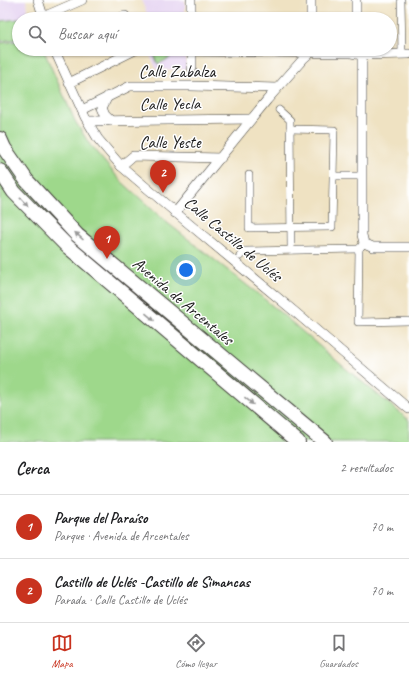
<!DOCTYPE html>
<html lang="es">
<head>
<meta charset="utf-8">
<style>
  :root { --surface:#fff; --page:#f6f6f6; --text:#202124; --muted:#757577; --line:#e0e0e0; --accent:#c8321e }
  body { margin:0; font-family:Caveat,sans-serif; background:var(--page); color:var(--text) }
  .you { position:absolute; left:186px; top:270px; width:14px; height:14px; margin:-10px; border:3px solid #fff; border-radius:50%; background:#1a73e8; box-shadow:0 0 0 6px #1a73e833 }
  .badge { display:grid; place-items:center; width:26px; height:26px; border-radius:50%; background:var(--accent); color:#fff; font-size:13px; font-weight:700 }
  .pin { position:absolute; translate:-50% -33px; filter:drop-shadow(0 1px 2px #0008) }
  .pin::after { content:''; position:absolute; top:21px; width:14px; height:12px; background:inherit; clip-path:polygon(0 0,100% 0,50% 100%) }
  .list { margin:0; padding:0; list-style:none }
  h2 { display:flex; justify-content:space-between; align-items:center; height:52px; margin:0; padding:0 16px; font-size:17px }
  h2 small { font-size:13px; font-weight:400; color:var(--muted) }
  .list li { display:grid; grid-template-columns:26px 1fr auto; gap:12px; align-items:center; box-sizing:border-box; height:64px; padding:0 16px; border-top:1px solid var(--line) }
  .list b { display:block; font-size:15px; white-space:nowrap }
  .list p { margin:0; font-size:13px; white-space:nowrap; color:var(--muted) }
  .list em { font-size:13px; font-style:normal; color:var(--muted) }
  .icon { flex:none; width:22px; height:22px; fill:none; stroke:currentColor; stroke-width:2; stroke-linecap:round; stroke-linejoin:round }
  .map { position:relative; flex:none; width:409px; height:442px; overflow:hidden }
  .search { position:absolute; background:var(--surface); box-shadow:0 1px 3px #0004; left:12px; right:12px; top:12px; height:44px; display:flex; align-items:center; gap:10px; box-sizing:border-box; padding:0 14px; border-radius:22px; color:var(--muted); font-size:15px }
  .sheet { height:180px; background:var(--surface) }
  nav { display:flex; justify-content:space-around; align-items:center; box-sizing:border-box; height:56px; border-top:1px solid var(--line); background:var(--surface); font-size:11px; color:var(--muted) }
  nav a { display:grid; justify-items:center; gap:2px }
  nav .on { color:var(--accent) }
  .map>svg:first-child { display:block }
  .built { fill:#e5d3f1 }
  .green { fill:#9ed88b; stroke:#5d7a54 }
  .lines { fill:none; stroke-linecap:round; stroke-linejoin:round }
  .pedestrian-casing { stroke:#3c3a35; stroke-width:8 }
  .minor-casing { stroke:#3c3a35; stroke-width:10 }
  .primary-casing { stroke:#3c3a35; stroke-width:16 }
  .pedestrian { stroke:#fff; stroke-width:7 }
  .minor { stroke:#fff; stroke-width:9 }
  .primary { stroke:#fff; stroke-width:14 }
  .oneway { fill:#999 }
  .labels { text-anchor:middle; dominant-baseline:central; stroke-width:3; stroke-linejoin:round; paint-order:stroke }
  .street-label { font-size:17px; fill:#1c1c1c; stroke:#fff }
</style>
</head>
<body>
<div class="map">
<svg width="409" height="442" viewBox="0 0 409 442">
  <rect width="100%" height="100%" fill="#fff"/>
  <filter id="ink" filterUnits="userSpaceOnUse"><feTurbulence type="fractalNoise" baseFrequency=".025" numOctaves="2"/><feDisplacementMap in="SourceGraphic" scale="8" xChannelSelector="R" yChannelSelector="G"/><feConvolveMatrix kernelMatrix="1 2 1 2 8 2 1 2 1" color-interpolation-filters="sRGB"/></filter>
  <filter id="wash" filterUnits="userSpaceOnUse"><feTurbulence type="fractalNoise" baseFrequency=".012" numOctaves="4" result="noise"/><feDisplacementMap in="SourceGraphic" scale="16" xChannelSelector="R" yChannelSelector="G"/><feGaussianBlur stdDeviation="0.9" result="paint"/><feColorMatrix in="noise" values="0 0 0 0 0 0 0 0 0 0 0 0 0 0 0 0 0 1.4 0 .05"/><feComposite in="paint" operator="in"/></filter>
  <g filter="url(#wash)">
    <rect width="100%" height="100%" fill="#efe2c2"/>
    <g class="built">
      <path d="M0 0H26L29 19H19V41L0 42Z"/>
      <path d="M141 0H185V19H143L148 16Z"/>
      <path d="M147 49H186V69L157 70Z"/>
    </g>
    <g class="green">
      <path d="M19 19V39L0 41V21Z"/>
      <path d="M19 41V49H43L75 121 90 145 121 181 165 221 262 297 345 368 409 420V442H2L0 441V43Z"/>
      <path d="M151 49H166L170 58 158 64Z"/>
    </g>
  </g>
  <g filter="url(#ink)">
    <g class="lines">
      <g class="pedestrian-casing">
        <g id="pedestrian">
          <path d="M401 0 402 54"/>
          <path d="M279 110 290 120 291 250"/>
          <path d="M249 175V228L332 227 334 130 290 129"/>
          <path d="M334 176H362"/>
          <path d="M364 243 359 249 358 322 409 321"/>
          <path d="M240 256 244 251 359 249"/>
        </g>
      </g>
      <g class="minor-casing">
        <g id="minor">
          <path d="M38 0 44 19"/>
          <path d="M191 0V19"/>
          <path d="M311 0V19"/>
          <path d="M43 17 82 0"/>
          <path d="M118 19 125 16"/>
          <path d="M356 19V0"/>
          <path d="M54 49 85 117 98 139 121 166 188 223 295 312 409 409"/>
          <path d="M193 51 351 53 362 55 409 54"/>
          <path d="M362 55V235L364 243 373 247H409"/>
          <path d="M192 68V49"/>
          <path d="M69 83 137 49"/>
          <path d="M108 96 102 108 105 115 111 121"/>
          <path d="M82 110 130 86H191L277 88"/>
          <path d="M88 121 251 119"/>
          <path d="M121 166 133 156 221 158"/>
          <path d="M175 213 267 100 304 58 311 52"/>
        </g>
      </g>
      <g class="primary-casing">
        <g id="primary">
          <path d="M0 139 4 148 27 181 77 235 325 442"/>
          <path d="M0 171 14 192 67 246 298 442"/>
        </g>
      </g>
      <use href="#pedestrian" class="pedestrian"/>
      <use href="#minor" class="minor"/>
      <use href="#primary" class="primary"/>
    </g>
    <defs><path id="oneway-solid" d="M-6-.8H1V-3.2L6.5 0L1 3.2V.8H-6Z"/></defs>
    <g class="oneway">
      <use href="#oneway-solid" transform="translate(24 202) rotate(46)"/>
      <use href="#oneway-solid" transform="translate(79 236) rotate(-138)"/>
      <use href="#oneway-solid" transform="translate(150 317) rotate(40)"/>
      <use href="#oneway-solid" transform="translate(249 401) rotate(40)"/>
    </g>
  </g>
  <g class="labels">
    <g class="street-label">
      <text x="177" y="71">Calle Zabalza</text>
      <text transform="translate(170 104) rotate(-1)">Calle Yecla</text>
      <text x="170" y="142">Calle Yeste</text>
      <text transform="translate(233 239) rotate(40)">Calle Castillo de Uclés</text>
      <text transform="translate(183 301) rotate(40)">Avenida de Arcentales</text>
    </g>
  </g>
</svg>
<div class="you"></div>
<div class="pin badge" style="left:107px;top:259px">1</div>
<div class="pin badge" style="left:163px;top:193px">2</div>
<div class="search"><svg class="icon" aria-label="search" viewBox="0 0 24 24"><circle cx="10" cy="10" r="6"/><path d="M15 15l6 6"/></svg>Buscar aquí</div>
</div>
<section class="sheet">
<h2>Cerca<small>2 resultados</small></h2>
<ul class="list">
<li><span class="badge">1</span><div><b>Parque del Paraíso</b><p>Parque · Avenida de Arcentales</p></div><em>70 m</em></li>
<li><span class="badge">2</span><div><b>Castillo de Uclés -Castillo de Simancas</b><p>Parada · Calle Castillo de Uclés</p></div><em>70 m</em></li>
</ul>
</section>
<nav>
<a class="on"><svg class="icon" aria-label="map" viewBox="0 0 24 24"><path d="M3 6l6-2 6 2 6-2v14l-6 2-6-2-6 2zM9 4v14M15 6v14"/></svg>Mapa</a>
<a><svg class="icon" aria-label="directions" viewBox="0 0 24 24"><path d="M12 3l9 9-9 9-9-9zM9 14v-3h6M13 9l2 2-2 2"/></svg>Cómo llegar</a>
<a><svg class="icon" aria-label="saved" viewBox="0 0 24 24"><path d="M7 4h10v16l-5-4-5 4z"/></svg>Guardados</a>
</nav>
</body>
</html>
